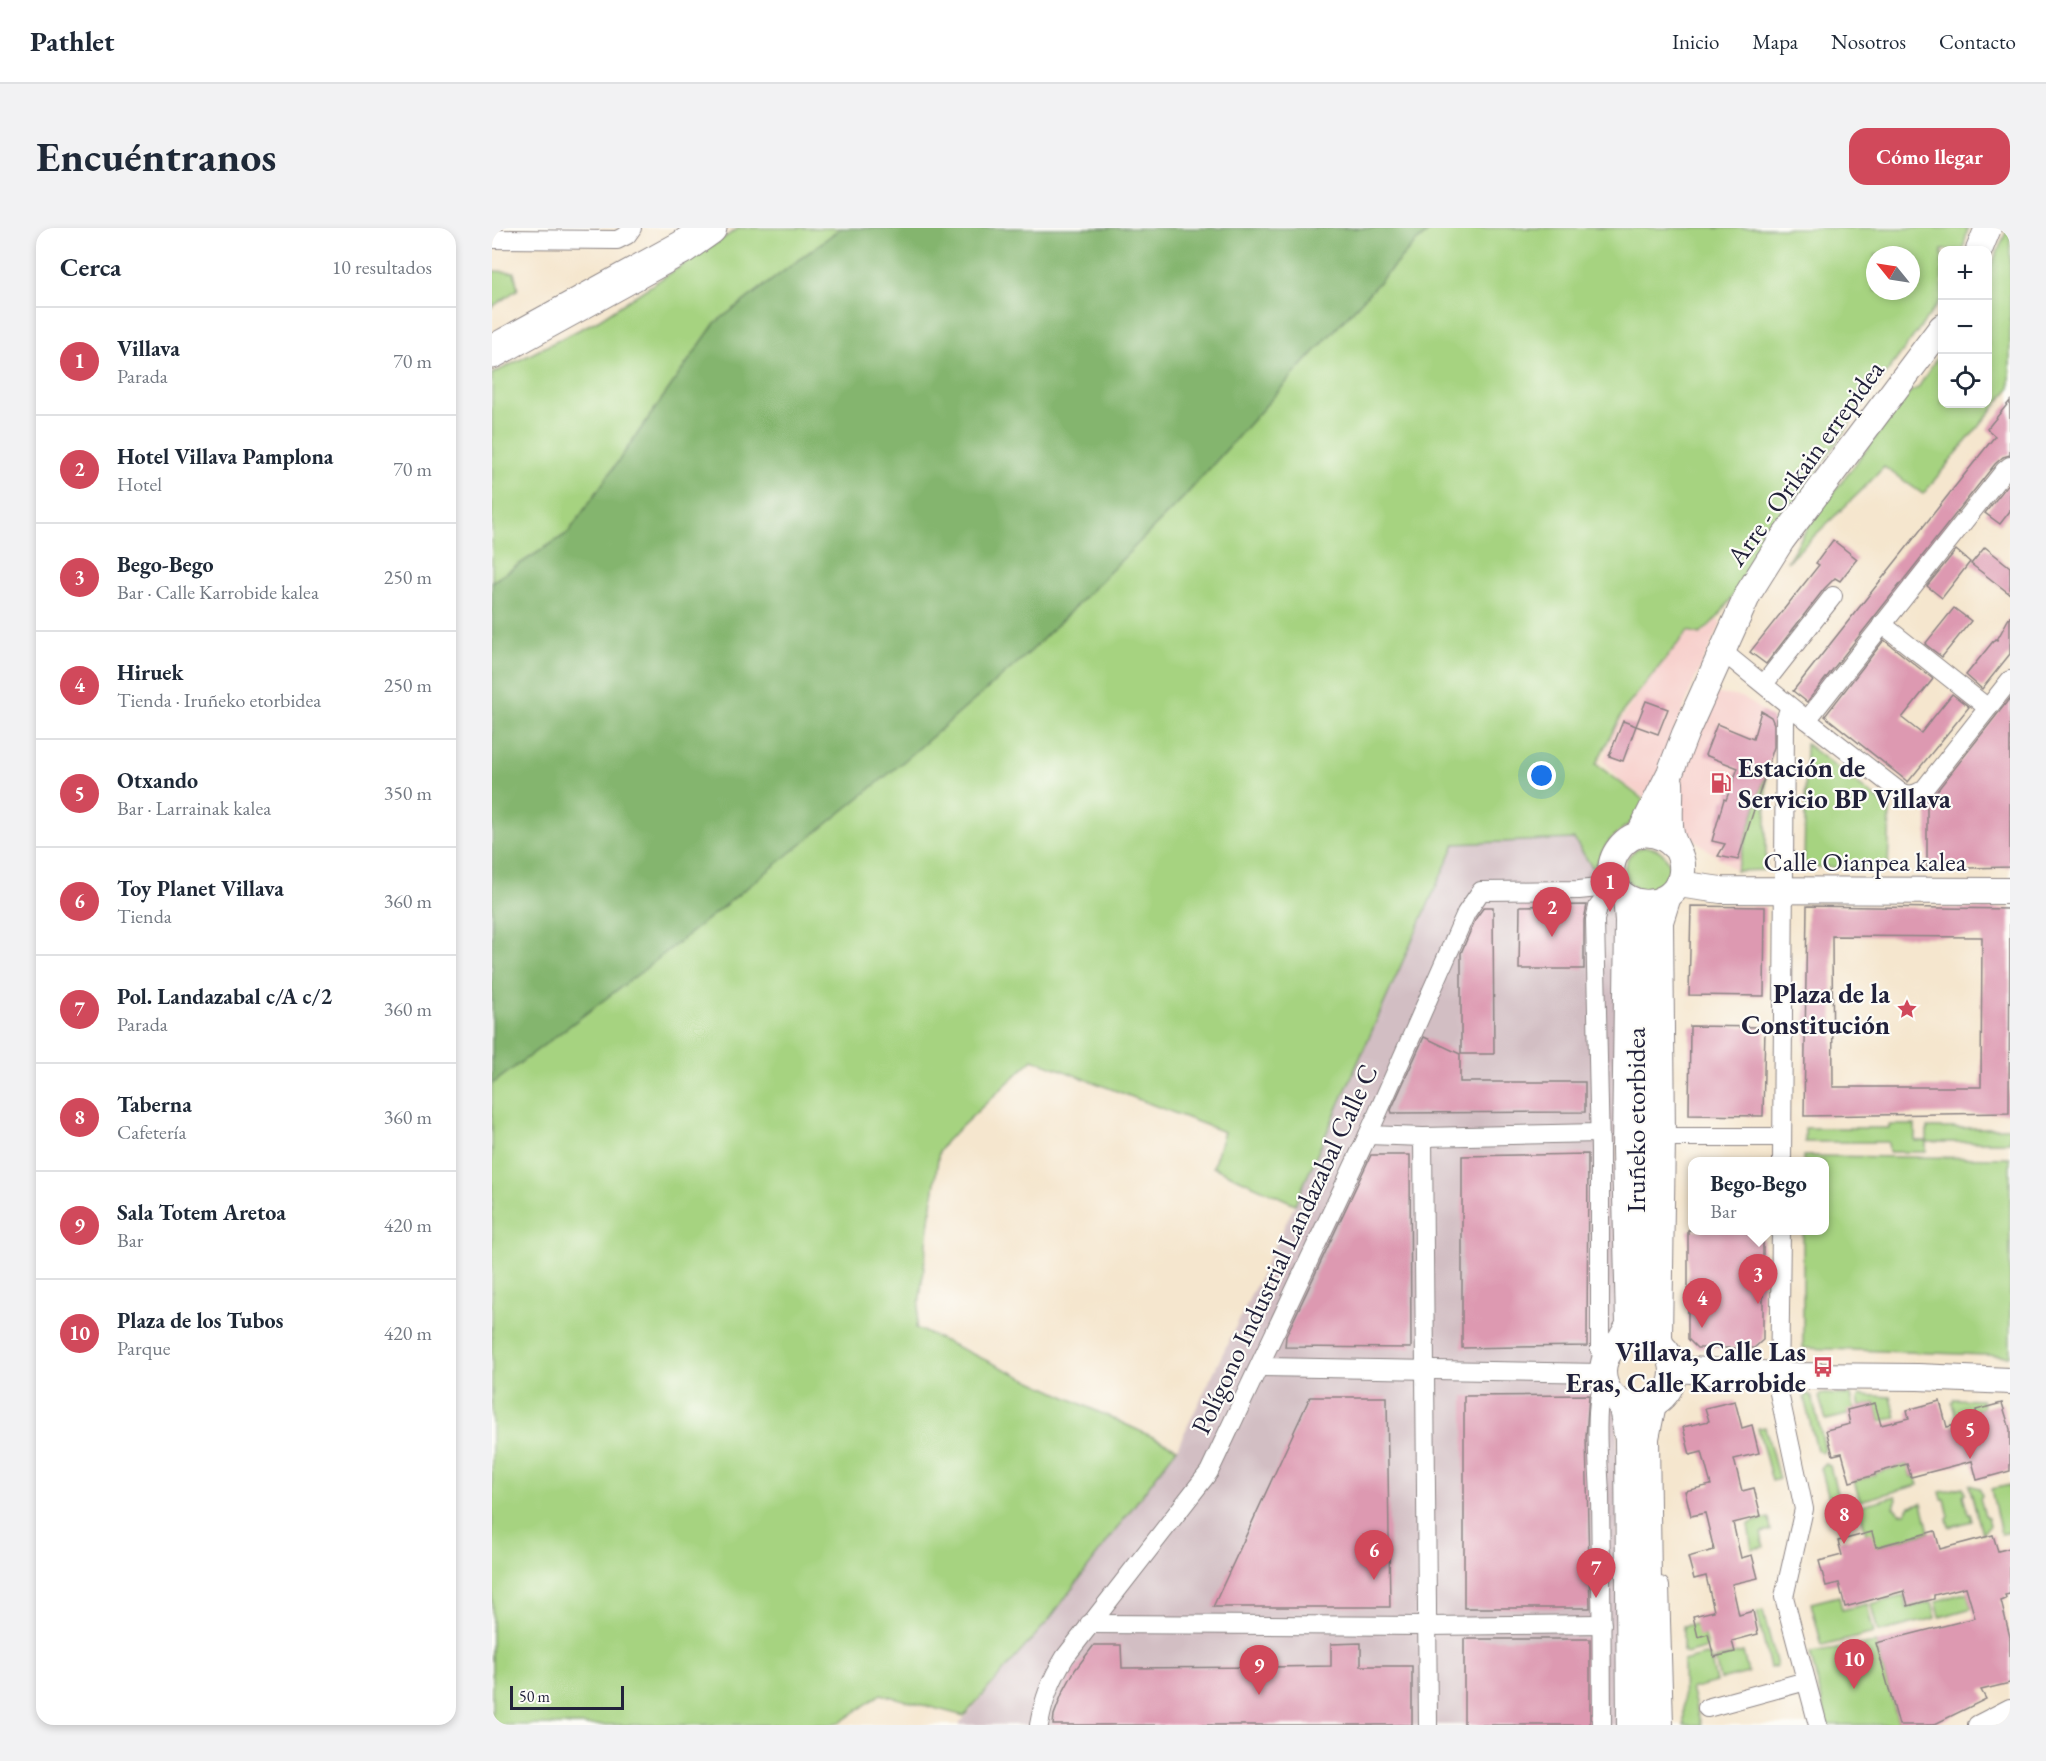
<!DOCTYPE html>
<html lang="es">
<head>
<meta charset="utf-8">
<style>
  :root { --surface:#fff; --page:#f2f2f3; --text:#1f2937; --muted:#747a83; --line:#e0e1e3; --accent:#d1495b }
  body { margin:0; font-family:"EB Garamond",serif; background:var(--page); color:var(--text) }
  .controls { position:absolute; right:18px; top:18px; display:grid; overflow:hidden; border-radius:12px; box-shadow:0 3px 9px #0003 }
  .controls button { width:54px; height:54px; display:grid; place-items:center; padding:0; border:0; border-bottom:2px solid var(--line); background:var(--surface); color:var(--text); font:30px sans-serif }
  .compass { position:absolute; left:1374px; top:18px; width:54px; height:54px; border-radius:50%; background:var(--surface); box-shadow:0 3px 9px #0003; rotate:300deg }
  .scale { position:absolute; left:18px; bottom:15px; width:114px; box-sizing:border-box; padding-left:6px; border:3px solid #22223b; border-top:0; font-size:16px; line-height:21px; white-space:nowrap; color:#22223b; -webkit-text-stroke:4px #fdfcf7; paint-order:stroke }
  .you { position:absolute; left:1050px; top:548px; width:21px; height:21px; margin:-15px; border:4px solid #fff; border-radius:50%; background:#1a73e8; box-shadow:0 0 0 9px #1a73e833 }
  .badge { display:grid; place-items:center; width:39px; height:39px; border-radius:50%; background:var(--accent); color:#fff; font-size:20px; font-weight:700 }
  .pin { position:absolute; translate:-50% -50px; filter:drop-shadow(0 2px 3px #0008) }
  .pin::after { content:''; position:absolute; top:32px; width:21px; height:18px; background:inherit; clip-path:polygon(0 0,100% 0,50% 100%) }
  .popup { position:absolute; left:1196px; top:929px; width:141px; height:78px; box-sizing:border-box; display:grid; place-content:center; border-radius:12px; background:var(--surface); filter:drop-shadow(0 2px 4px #0005); font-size:20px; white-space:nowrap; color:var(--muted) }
  .popup b { font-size:22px; color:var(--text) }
  .popup::after { content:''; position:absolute; left:50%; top:100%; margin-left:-12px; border:12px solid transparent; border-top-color:var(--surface) }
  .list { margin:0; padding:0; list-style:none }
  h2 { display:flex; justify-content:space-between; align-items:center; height:78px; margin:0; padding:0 24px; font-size:26px }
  h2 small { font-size:20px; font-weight:400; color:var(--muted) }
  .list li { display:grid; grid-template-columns:39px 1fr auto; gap:18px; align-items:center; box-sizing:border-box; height:108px; padding:0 24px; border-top:2px solid var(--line) }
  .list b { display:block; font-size:22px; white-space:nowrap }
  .list p { margin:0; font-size:20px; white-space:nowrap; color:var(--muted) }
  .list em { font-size:20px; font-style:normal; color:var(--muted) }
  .icon { flex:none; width:33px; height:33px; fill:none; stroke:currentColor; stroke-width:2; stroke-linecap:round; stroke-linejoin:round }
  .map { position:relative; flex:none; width:1518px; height:1497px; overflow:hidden; border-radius:18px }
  header { display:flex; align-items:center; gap:36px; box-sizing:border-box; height:84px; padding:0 30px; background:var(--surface); border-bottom:2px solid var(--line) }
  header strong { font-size:28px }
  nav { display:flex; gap:33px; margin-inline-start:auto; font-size:21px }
  .intro { display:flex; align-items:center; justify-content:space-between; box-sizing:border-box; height:144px; padding:0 36px }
  h1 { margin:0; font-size:42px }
  .button { padding:15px 27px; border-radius:18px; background:var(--accent); color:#fff; font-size:21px; font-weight:700 }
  main { display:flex; gap:36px; padding:0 36px }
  aside { flex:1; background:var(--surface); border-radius:18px; box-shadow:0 3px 9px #0003 }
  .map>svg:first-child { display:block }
  .built { fill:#f7d0cc }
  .industrial { fill:#d2bec3 }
  .green { fill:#a6d380; stroke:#647a5e; stroke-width:1.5; fill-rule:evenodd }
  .forest { fill:#84b56e; stroke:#536c54; stroke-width:1.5 }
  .building { fill:#dd99b1; fill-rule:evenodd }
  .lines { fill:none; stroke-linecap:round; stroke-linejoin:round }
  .street-casing { stroke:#8c8484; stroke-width:20 }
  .secondary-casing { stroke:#8c8484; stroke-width:28 }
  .highway-casing { stroke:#8c8484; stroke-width:35 }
  .street { stroke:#fff; stroke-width:18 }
  .secondary { stroke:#fff; stroke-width:26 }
  .highway { stroke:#fff; stroke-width:33 }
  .labels { text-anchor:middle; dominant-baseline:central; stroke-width:4.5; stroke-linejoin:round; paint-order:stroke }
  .street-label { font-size:27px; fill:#22223b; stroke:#fdfcf7 }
  .poi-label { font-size:27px; font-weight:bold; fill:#22223b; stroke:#fdfcf7; text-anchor:end }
</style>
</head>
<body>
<header>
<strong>Pathlet</strong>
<nav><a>Inicio</a><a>Mapa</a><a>Nosotros</a><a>Contacto</a></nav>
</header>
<div class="intro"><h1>Encuéntranos</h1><a class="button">Cómo llegar</a></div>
<main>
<aside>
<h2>Cerca<small>10 resultados</small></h2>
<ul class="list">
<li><span class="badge">1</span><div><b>Villava</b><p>Parada</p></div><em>70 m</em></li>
<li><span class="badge">2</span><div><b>Hotel Villava Pamplona</b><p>Hotel</p></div><em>70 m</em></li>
<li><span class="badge">3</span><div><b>Bego-Bego</b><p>Bar · Calle Karrobide kalea</p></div><em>250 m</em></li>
<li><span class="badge">4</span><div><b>Hiruek</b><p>Tienda · Iruñeko etorbidea</p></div><em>250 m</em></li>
<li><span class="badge">5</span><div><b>Otxando</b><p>Bar · Larrainak kalea</p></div><em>350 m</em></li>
<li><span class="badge">6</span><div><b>Toy Planet Villava</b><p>Tienda</p></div><em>360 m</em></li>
<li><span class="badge">7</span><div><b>Pol. Landazabal c/A c/2</b><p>Parada</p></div><em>360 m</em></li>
<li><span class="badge">8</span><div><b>Taberna</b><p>Cafetería</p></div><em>360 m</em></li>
<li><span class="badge">9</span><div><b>Sala Totem Aretoa</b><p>Bar</p></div><em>420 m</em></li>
<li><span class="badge">10</span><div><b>Plaza de los Tubos</b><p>Parque</p></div><em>420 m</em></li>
</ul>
</aside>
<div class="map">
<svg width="1518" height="1497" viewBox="0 0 1518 1497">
  <rect width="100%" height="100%" fill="#fdfcf7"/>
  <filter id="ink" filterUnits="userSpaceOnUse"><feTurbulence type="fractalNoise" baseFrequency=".0167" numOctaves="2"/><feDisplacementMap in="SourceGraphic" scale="12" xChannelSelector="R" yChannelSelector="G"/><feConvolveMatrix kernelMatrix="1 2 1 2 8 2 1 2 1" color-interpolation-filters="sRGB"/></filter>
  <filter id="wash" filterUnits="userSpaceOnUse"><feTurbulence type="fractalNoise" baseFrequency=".008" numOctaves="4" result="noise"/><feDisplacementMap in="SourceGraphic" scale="24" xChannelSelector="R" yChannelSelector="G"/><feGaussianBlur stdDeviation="1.35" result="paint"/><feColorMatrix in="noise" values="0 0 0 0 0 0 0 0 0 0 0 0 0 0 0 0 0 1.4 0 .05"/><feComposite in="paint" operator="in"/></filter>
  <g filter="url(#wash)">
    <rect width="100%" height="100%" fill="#f5e6ce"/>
    <g class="built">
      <path d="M1225 392 1229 395 1201 456 1170 535 1159 574 1129 553 1111 532 1122 502 1144 469 1196 403 1209 407Z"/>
      <path d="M1218 465 1250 469 1279 489 1286 504 1244 643 1189 601 1184 569 1196 522Z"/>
    </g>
    <path class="industrial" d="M1082 611 1131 691 1125 915 1127 1497H466L556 1393 685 1220 803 976 963 616Z"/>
    <g class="green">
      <path d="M247 0H349L223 95 76 305 0 354V146L108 91Z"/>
      <path d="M941 0H1476L1471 22H1450V70L1364 186 1227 388 1208 406 1196 403 1132 482 1104 536 1157 576C1146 591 1131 599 1118 612 1111 620 1107 632 1101 641L1082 611 963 616 803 976 721 939 732 904 541 831 454 913 447 923 424 1100 685 1220 556 1393 472 1488 389 1466 347 1495 337 1497H0V856L149 744 331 599 405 539 539 423 692 269 791 158 923 15ZM1383 27H1419V63H1383Z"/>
      <path d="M1516 0H1518V160L1431 266 1392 239 1369 263 1295 334 1317 297 1419 163 1426 160 1450 122V176H1496V45Z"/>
      <path d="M0 43 22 44 26 61 0 79Z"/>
      <path d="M1314 516 1398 581 1396 640 1312 639Z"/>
      <path d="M1274 545V642L1244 643Z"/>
      <circle cx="1155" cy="641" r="22"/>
      <path d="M1397 897H1423V913H1434V924H1397L1396 914H1313V900H1397Z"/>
      <rect x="1435" y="900" width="83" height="14"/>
      <path d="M1311 928 1518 930V1128L1311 1120V1003L1332 1002V934L1311 933Z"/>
      <path d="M1315 1166 1320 1168 1333 1221 1330 1225 1325 1222 1312 1170Z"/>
      <path d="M1329 1166 1359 1167 1363 1185 1334 1192 1327 1169Z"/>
      <path d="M1368 1167 1399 1169 1404 1190 1388 1193 1383 1175 1368 1179 1366 1171Z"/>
      <path d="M1462 1171 1490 1172 1491 1180 1484 1182 1485 1189 1465 1193 1460 1175Z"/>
      <path d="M1273 1199 1287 1251 1280 1253 1266 1200Z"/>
      <path d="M1333 1236 1338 1238 1351 1287 1341 1293 1333 1289 1338 1274 1329 1240Z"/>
      <path d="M1415 1236 1419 1249 1423 1248 1426 1257 1368 1273 1362 1253 1383 1247V1245Z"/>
      <path d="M1477 1257 1488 1260 1490 1268 1488 1270 1493 1288 1496 1289 1498 1298 1490 1305Z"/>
      <path d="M1518 1257V1304L1509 1306 1499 1261Z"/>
      <path d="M1471 1259 1473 1265 1471 1267 1476 1286H1478L1480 1293 1457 1299 1455 1291 1457 1289 1453 1271H1450L1448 1264Z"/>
      <path d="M1404 1268 1405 1272 1401 1279 1408 1285H1413L1418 1278 1430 1275 1437 1304 1384 1319 1374 1306 1367 1278Z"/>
      <path d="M1277 1290 1279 1303 1269 1305 1272 1319 1260 1321 1256 1297 1261 1294Z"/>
      <path d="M1476 1364 1480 1380 1448 1389 1444 1373Z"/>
      <path d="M1347 1368 1350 1382 1375 1376 1382 1405 1330 1418 1319 1375Z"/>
      <path d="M1412 1368 1415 1380 1440 1374 1444 1390 1386 1404 1379 1376Z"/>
      <path d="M1271 1383 1285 1438 1278 1440 1265 1384Z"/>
      <path d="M1203 1396 1212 1407 1215 1420 1194 1426 1191 1424V1398Z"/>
      <path d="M1384 1415 1407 1497H1336L1318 1425Z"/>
      <path d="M1251 1424 1256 1445 1228 1452 1223 1431Z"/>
      <path d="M1214 1427 1218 1429 1224 1454 1199 1461 1209 1497H1192L1191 1433Z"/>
    </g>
    <path class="forest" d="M349 0H941L923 15 791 158 692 269 539 423 405 539 331 599 149 744 0 856V354L76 305 223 95Z"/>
    <g id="blocks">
      <g class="building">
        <path d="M1518 173V227L1511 229 1503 236 1315 474 1301 463 1503 208 1495 201Z"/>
        <path d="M1518 254V283L1508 296 1493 285Z"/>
        <path d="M1341 312 1365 331 1348 353 1343 350 1332 361 1274 436 1258 424 1327 337 1324 335Z"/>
        <path d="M1493 319 1518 339V366L1479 336Z"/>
        <path d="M1464 322 1478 334 1450 370 1435 358Z"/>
        <path d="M1462 380 1479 393 1450 429 1433 416Z"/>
        <path d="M1518 388V426L1490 461 1474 447 1503 411 1505 412Z"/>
        <path d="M1392 412 1441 451 1410 490 1429 505 1460 466 1477 479 1416 554 1333 488Z"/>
        <path d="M1518 470V639L1435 641V572L1441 568Z"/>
        <path d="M1154 473 1176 481 1166 506 1144 498Z"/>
        <path d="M1269 483 1279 489 1282 496V519L1246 632 1226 628 1233 616 1220 613 1232 571 1234 572 1246 540 1213 527 1225 496 1261 511Z"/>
        <path d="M1131 493 1144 498 1131 533 1117 528Z"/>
        <path d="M1095 677 1092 692V741H1027L1028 678Z"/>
        <path d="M1199 678 1273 679 1272 768 1197 767Z"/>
        <path d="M1315 678 1518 681 1517 885 1312 888ZM1340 708 1490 709 1489 859H1341Z"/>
        <path d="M992 679H1001L1002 826H969V725L984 690Z"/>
        <path d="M1198 798 1273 799 1271 888 1197 887Z"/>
        <path d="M932 809 968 826V854H1093V884L900 885 899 882Z"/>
        <path d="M1096 926 1095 1118 970 1120V928Z"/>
        <path d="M879 927H918L919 1120 793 1119 794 1108Z"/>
        <path d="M1196 1002H1271V1112L1262 1120H1205L1196 1111Z"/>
        <path d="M1097 1167 1094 1209 1098 1380H972V1168Z"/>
        <path d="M818 1169H895L898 1379H721Z"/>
        <path d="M1243 1173 1250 1200 1260 1197 1267 1225 1242 1231 1250 1263 1262 1260 1269 1288 1241 1295 1249 1330 1260 1327 1266 1350 1240 1356 1247 1387 1261 1383 1266 1406 1240 1413 1243 1424 1222 1429 1216 1406 1206 1409 1201 1388 1222 1383 1214 1348 1202 1351 1196 1329 1222 1322 1213 1285 1199 1288 1193 1263 1219 1257 1210 1224 1198 1227 1191 1199 1217 1193 1213 1180Z"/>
        <path d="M1448 1173 1455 1199 1485 1192 1484 1182 1510 1175 1518 1201V1243L1485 1252 1480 1233 1419 1249 1415 1236 1383 1245V1247L1358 1254 1350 1225 1341 1227 1334 1202 1358 1196 1355 1182 1383 1175 1389 1197 1417 1190 1415 1182Z"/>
        <path d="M1443 1303 1448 1321 1501 1307 1506 1323 1518 1320V1366L1513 1367 1514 1371 1509 1373 1518 1409V1455L1489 1462 1494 1471 1441 1497H1407L1384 1415 1483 1390 1474 1359 1442 1367V1371L1416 1378 1412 1363 1353 1379 1347 1355 1334 1358 1327 1333 1350 1327 1346 1313 1380 1304 1384 1319Z"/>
        <rect x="972" y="1411" width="126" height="86"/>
        <path d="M869 1415V1438H920V1497H561L562 1487 570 1466 583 1442 602 1417H629L630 1440 780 1439 839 1438V1416Z"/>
      </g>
    </g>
  </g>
  <g filter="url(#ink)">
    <use href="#blocks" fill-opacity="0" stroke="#8c8484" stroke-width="1.5"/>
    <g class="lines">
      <g class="street-casing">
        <g id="street">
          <path d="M0 11 125 12 135 7 140 0"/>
          <path d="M1390 396 1496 480"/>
          <path d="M1230 423 1315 492 1408 564C1418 568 1423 567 1432 561L1518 452"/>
          <path d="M1272 456 1341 368"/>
          <path d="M1315 492 1512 243 1518 238"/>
          <path d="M876 907 931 909 1107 905"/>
          <path d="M931 909 936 1497"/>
          <path d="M1174 909H1290"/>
          <path d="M1290 934 1293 492 1298 479"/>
          <path d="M1289 1002 1287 1165 1312 1281 1292 1369 1326 1497"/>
          <path d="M1173 1122 1171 1108 1174 909 1172 694 1179 672"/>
          <path d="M1112 1133 1108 1122V922L1103 692 1106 679 1124 657"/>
          <path d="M768 1139 1110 1145"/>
          <path d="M1168 1358 1172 1497"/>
          <path d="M597 1396 936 1398 1110 1396"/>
          <path d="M1215 1480 1314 1453"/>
          <path d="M547 1497C552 1470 559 1452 573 1429L717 1244 876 907 974 685 989 663 1087 662 1106 660 1122 654"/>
          <path d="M1110 1497C1110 1420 1109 1344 1108 1267 1107 1239 1101 1177 1112 1153"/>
          <path d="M1485 1497 1518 1480"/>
        </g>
      </g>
      <g class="secondary-casing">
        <g id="secondary">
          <path d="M1487 22 1496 0"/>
          <path d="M1178 555C1179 571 1176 590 1179 606 1181 616 1189 625 1190 636 1193 666 1161 684 1136 670 1093 647 1141 575 1184 620"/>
          <path d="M1148 605 1178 545 1193 506 1257 364 1289 313 1450 99"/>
          <path d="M1186 656 1229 662 1518 663"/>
          <circle cx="1146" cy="1144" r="35"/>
          <path d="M1159 1111 1156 1090 1154 765 1158 694 1168 673"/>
          <path d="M1128 1113 1137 1097 1133 922 1136 693 1134 669"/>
          <path d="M1181 1141 1305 1148 1426 1149 1518 1153"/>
          <path d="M1129 1175 1136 1211 1138 1497"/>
          <path d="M1158 1497 1154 1210 1161 1176"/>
        </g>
      </g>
      <g class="highway-casing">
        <path id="highway" d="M0 124 191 19 218 0"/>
      </g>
      <use href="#street" class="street"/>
      <use href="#secondary" class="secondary"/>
      <use href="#highway" class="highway"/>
    </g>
  </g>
  <defs>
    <g id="fuel-bare" transform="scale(1.62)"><path d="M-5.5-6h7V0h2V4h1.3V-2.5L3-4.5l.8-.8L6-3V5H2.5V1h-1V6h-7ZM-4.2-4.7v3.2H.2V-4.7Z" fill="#d1495b" stroke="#fdfcf7" stroke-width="2.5" paint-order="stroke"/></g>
    <g id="sight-bare" transform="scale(1.62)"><path d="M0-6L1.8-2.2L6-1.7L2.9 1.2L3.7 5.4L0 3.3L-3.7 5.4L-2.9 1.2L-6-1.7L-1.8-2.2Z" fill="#d1495b" stroke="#fdfcf7" stroke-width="2.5" paint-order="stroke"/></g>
    <g id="bus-bare" transform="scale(1.62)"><path d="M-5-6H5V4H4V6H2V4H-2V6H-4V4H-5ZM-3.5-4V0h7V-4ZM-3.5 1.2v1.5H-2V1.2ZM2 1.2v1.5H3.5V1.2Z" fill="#d1495b" stroke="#fdfcf7" stroke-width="2.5" paint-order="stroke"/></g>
  </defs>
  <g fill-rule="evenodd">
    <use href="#fuel-bare" x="1229" y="555"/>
    <use href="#sight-bare" x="1415" y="781"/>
    <use href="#bus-bare" x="1331" y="1139"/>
  </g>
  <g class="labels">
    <g class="street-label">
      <text transform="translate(1313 235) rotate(-54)">Arre - Orikain errepidea</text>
      <text x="1373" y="633">Calle Oianpea kalea</text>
      <text transform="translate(1143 892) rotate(-90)">Iruñeko etorbidea</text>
      <text transform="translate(792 1021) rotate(-65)">Polígono Industrial Landazabal Calle C</text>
    </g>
    <g class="poi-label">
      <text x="1246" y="539" text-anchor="start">Estación de<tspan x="1246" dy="31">Servicio BP Villava</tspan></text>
      <text x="1398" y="765">Plaza de la<tspan x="1398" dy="31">Constitución</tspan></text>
      <text x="1314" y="1123">Villava, Calle Las<tspan x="1314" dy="31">Eras, Calle Karrobide</tspan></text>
    </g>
  </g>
</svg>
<div class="controls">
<button>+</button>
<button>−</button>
<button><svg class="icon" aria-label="locate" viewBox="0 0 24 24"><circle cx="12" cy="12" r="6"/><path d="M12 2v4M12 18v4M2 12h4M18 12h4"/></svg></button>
</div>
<svg class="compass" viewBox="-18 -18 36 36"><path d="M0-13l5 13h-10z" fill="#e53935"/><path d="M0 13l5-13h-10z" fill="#747a83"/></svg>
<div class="scale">50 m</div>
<div class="you"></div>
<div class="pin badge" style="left:1118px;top:684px">1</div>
<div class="pin badge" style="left:1060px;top:709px">2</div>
<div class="pin badge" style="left:1266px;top:1076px">3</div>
<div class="popup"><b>Bego-Bego</b>Bar</div>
<div class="pin badge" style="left:1210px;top:1100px">4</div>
<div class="pin badge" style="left:1478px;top:1231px">5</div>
<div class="pin badge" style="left:882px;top:1352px">6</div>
<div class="pin badge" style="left:1104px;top:1370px">7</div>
<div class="pin badge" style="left:1352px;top:1316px">8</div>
<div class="pin badge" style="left:767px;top:1467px">9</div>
<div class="pin badge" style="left:1362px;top:1461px">10</div>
</div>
</main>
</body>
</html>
